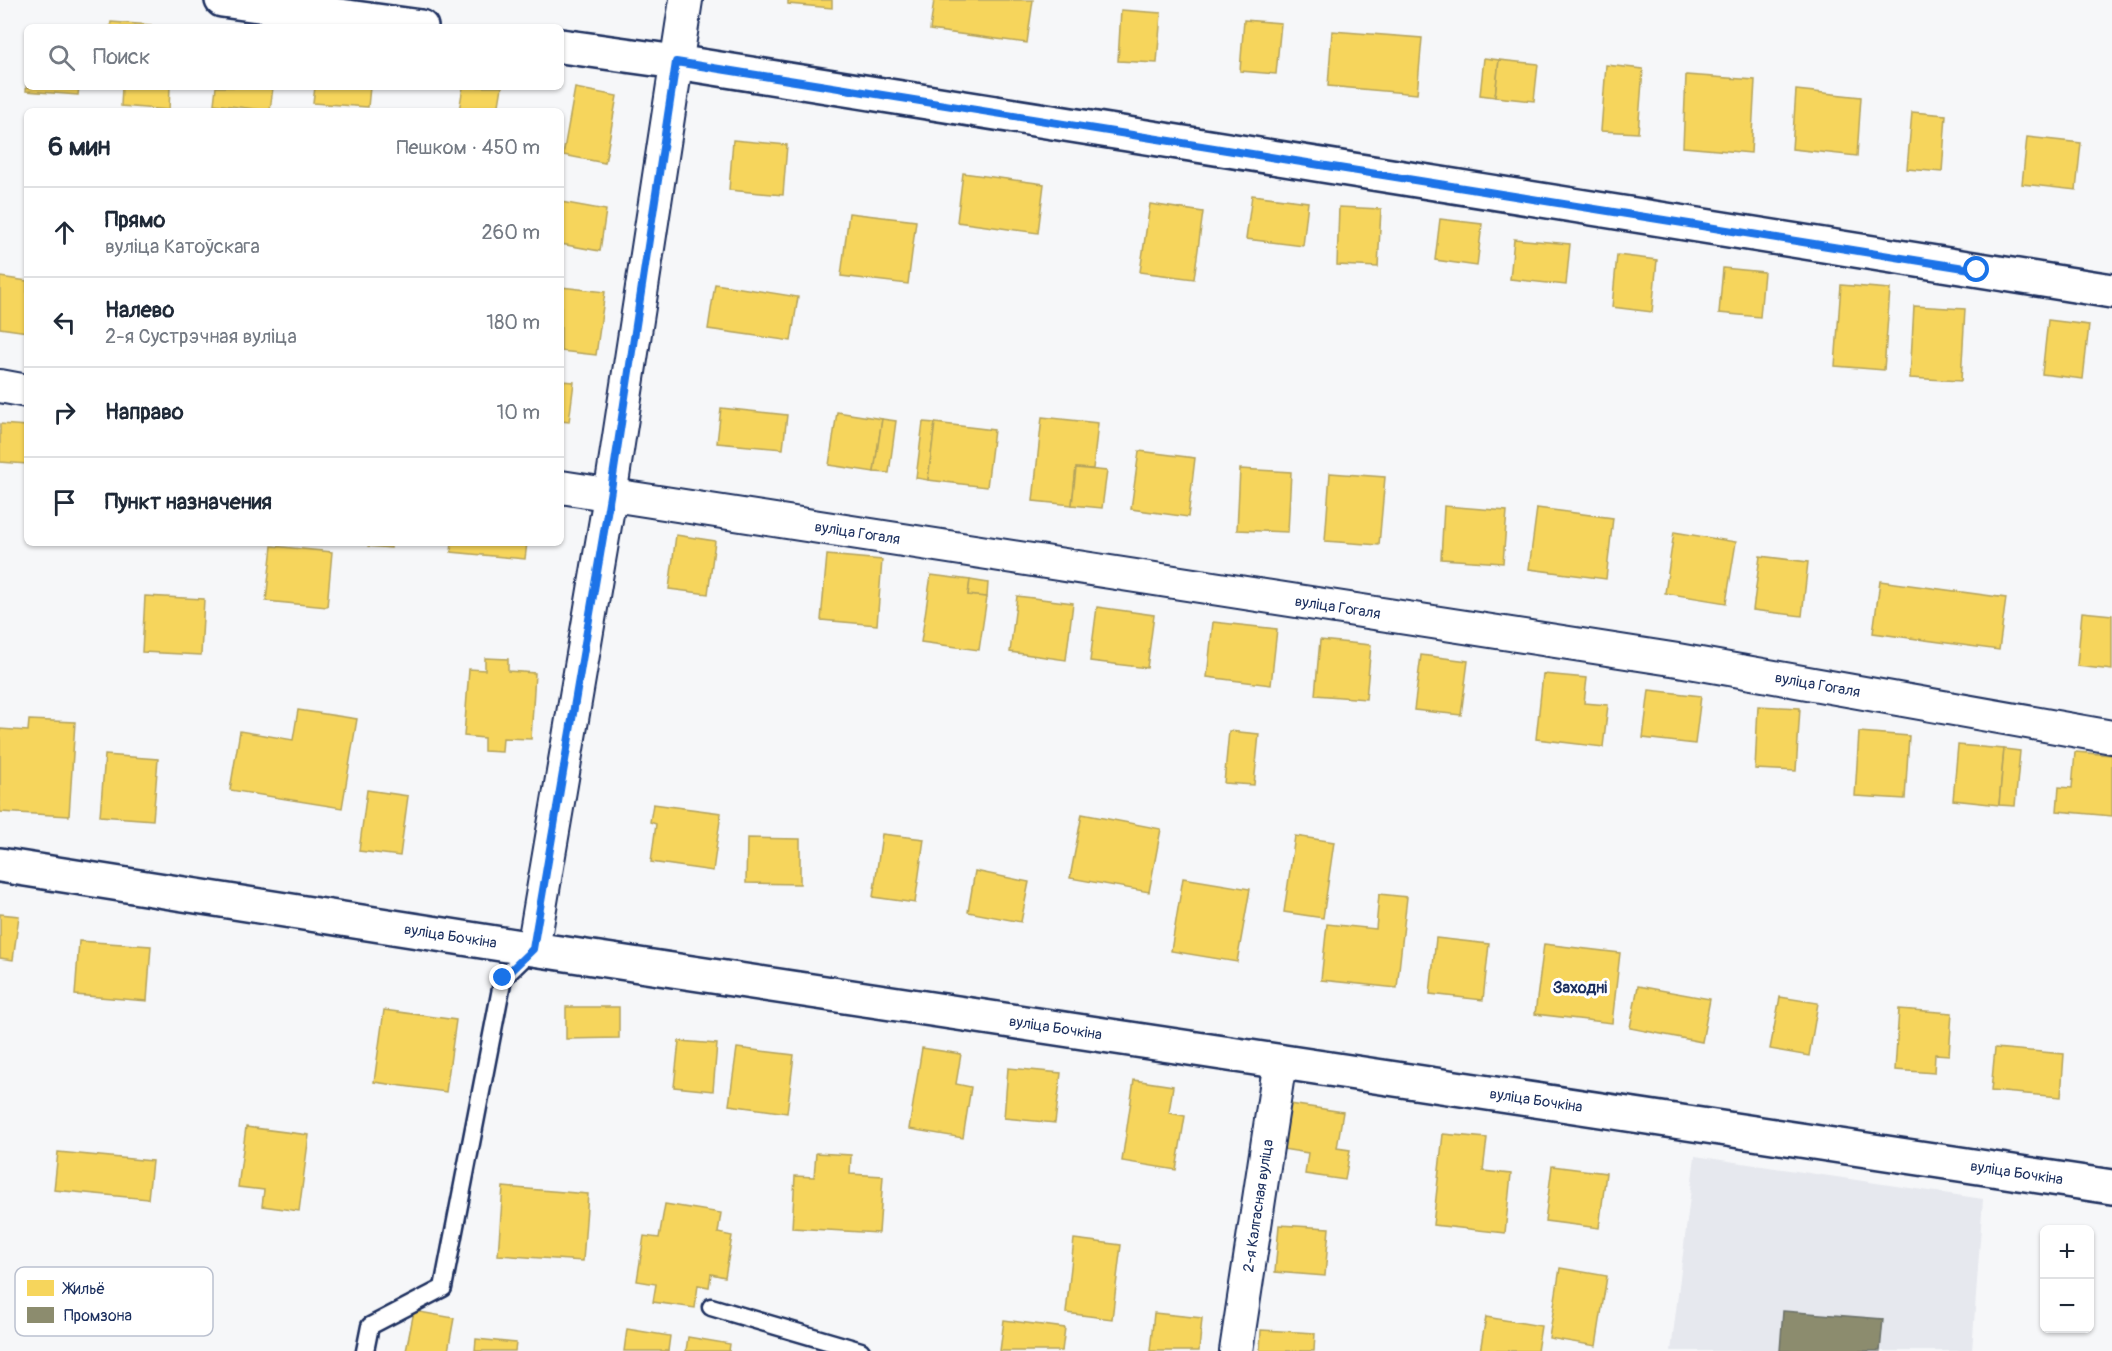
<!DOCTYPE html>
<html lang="ru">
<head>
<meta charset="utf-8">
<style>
  :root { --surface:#fff; --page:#f6f6f7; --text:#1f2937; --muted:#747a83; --line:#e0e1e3 }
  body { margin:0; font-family:Pangolin,sans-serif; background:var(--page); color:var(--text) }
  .controls { position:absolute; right:18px; bottom:18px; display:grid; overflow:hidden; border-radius:9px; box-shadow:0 2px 4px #0004 }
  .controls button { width:54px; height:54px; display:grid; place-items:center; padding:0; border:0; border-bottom:2px solid var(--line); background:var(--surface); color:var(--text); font:30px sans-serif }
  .stop { position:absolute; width:18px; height:18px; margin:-14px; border:4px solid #1a73e8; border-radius:50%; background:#fff }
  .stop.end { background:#1a73e8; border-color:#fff; box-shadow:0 2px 6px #0008 }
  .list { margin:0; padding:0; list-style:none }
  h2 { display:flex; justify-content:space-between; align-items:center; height:78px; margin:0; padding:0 24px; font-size:26px }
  h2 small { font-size:20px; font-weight:400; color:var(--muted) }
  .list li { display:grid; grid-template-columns:39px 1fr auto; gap:18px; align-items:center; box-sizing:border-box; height:90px; padding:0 24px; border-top:2px solid var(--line) }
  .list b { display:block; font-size:22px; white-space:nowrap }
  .list p { margin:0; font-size:20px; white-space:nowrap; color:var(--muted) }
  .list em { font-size:20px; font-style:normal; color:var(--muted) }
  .icon { flex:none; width:33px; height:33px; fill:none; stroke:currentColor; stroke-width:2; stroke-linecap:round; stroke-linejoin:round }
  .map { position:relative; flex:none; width:2112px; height:1351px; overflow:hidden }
  .search { position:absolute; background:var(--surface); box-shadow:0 2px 4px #0004; left:24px; top:24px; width:540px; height:66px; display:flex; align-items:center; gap:15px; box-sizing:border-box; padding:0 21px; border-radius:9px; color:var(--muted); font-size:22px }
  .panel { position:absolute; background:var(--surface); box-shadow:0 2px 4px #0004; left:24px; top:108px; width:540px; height:438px; border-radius:9px }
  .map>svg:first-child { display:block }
  .built { fill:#e6e8ee }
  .homes { fill:#f6d55c; stroke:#b4a35d; stroke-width:1.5 }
  .industry { fill:#8c8c6e; stroke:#6a7069; stroke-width:1.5 }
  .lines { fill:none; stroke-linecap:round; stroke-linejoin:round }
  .service-casing { stroke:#1b2f5e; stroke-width:21 }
  .minor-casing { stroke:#1b2f5e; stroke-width:36 }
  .tertiary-casing { stroke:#1b2f5e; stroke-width:38 }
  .secondary-casing { stroke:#1b2f5e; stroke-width:38 }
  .service { stroke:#fff; stroke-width:16 }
  .minor { stroke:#fff; stroke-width:32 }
  .tertiary { stroke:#fff; stroke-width:33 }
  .secondary { stroke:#fff; stroke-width:33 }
  .route { stroke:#1a73e8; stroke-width:8 }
  .labels { text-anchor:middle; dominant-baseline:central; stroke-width:6; stroke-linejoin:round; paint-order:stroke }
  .street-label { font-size:15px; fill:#1b2f5e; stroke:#fff }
  .neighbourhood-label { font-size:16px; font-weight:bold; fill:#1b2f5e; stroke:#fff }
  .key { fill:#fff; stroke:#bbc1cf; stroke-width:1.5 }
  .key-label { font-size:16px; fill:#1b2f5e }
</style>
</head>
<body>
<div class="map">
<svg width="2112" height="1351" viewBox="0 0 2112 1351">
  <rect width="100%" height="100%" fill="#f6f7f9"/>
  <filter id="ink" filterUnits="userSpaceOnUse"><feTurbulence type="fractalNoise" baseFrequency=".0167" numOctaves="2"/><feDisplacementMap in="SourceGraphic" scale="12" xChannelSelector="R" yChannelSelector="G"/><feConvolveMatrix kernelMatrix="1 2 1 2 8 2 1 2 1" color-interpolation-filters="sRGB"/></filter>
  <g filter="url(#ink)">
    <path class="built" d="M1695 1156 1983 1199 1972 1351H1671Z"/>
    <g class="homes">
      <path d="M788 0H832V8L788 4Z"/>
      <path d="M934 0H1033L1027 43 930 30Z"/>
      <path d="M1121 10 1161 13 1157 63 1118 61Z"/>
      <path d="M1244 20 1281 23 1276 74 1240 71Z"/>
      <path d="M111 22 151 25V27H110Z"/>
      <path d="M1332 31 1422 38 1417 94 1328 86Z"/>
      <path d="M1484 58 1499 60 1495 97 1480 95Z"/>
      <path d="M1499 60 1538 64 1534 101 1495 97Z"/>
      <path d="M1606 65 1643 69 1638 133 1601 131Z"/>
      <path d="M1686 75 1755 80 1751 153 1683 147Z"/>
      <path d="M27 81V87H79L78 95 26 91Z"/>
      <path d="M122 87H170L169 110 121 106Z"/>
      <path d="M216 87H273L270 111 214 104Z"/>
      <path d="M315 87H370L368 107 313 103Z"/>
      <path d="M463 87H502L498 111H459Z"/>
      <path d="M575 88 617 96 605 163 563 155Z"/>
      <path d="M1796 90 1861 97 1857 156 1792 149Z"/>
      <path d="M1912 112 1946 115 1942 172 1907 169Z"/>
      <path d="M2027 137 2081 143 2076 190 2022 184Z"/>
      <path d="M733 140 787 145 783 195 729 190Z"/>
      <path d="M963 173 1044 184 1038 233 957 222Z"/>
      <path d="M1252 195 1308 202 1303 246 1246 239Z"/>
      <path d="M561 202 606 210 600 251 561 244Z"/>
      <path d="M1150 204 1203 212 1194 279 1140 272Z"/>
      <path d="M1339 207 1381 209 1378 267 1337 265Z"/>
      <path d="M849 213 916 221 908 284 841 276Z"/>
      <path d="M1440 219 1482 224 1477 266 1435 260Z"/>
      <path d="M1514 239 1570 244 1566 285 1510 279Z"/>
      <path d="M1617 255 1657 260 1652 312 1612 307Z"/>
      <path d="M1723 268 1764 272 1760 317 1719 313Z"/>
      <path d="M0 277 27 281V332L0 328Z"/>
      <path d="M715 284 798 297 791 341 708 329Z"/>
      <path d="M1841 285 1890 289 1884 370 1835 366Z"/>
      <path d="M561 287 605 292 596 355 561 351Z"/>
      <path d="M1914 306 1965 309 1961 381 1910 378Z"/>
      <path d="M2048 320 2089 325 2083 379 2042 374Z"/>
      <path d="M561 381 574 382 569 422 561 421Z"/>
      <path d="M721 408 787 415 783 449 717 443Z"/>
      <path d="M837 412 882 419 874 472 829 465Z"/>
      <path d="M1042 417 1098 423 1093 469 1076 468 1072 505 1033 501Z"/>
      <path d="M882 419 896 421 889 473 874 472Z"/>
      <path d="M923 422 935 423 928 480 916 478Z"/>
      <path d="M935 423 994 430 987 487 928 480Z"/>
      <path d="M0 424 27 426V464L0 462Z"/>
      <path d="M1139 451 1195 458 1188 517 1131 509Z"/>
      <path d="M1076 468 1107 471 1102 508 1072 505Z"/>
      <path d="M1240 469 1291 472 1288 532 1237 530Z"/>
      <path d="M1330 473 1385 477 1379 545 1325 541Z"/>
      <path d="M1444 506 1507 511 1503 563 1441 559Z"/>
      <path d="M1537 508 1613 518 1606 579 1529 569Z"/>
      <path d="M1674 532 1736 542 1726 603 1665 593Z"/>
      <path d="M676 535 715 541 708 594 669 589Z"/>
      <path d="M368 543H391V548L368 546Z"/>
      <path d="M452 543H527L525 559 451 552Z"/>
      <path d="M272 546 332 552 327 607 266 601Z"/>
      <path d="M827 555 882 560 877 625 821 620Z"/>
      <path d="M1760 556 1808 562 1802 616 1753 610Z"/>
      <path d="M931 575 970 580 968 595 987 597 979 650 921 642Z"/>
      <path d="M970 580 988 583 987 597 968 595Z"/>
      <path d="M1880 581 2006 598 1999 650 1873 633Z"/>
      <path d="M145 596 204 599 201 655 142 652Z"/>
      <path d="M1017 596 1073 603 1066 660 1010 652Z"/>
      <path d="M1097 607 1154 615 1147 668 1090 661Z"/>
      <path d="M2082 612 2112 615V670L2077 666Z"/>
      <path d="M1213 622 1277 629 1271 685 1207 677Z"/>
      <path d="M1320 640 1371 645 1366 699 1315 695Z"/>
      <path d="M1421 655 1468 661 1461 715 1414 710Z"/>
      <path d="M485 658 508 659V671L535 673 531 739 503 738 502 752 484 751V738L464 736 469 669 485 670Z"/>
      <path d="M1543 674 1587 678 1584 703 1608 705 1603 747 1536 739Z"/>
      <path d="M1649 690 1701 696 1695 744 1643 738Z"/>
      <path d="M1758 706 1800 708 1796 771 1755 769Z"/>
      <path d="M298 710 357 719 342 808 230 790 240 731 293 740Z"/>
      <path d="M29 720 75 722 69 816 0 812V729L28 731Z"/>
      <path d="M1229 731 1259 734 1254 785 1224 783Z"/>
      <path d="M1859 732 1909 736 1905 799 1855 796Z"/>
      <path d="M1958 745 2004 749 1999 805 1953 800Z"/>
      <path d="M2004 749 2020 751 2015 806 1999 805Z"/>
      <path d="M2075 752 2112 755V816L2057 811 2059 787 2072 788Z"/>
      <path d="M105 755 158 759 153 820 100 816Z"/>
      <path d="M367 790 408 796 400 856 359 851Z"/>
      <path d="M653 804 721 813 713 871 651 862 656 824 650 822Z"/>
      <path d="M1082 814 1161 829 1149 892 1070 878Z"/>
      <path d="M882 834 924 839 915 903 873 897Z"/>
      <path d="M1295 836 1334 842 1323 918 1284 912Z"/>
      <path d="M747 838 800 839V884L746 883Z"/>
      <path d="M975 871 1029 882 1021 922 968 912Z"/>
      <path d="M1183 878 1250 889 1237 962 1171 951Z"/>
      <path d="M1379 894 1407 897 1397 988 1321 980 1327 924 1376 929Z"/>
      <path d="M0 914 19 916 13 960 0 958Z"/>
      <path d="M1436 938 1489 944 1483 1000 1430 994Z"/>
      <path d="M79 941 151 946 147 1001 75 995Z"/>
      <path d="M1544 944 1620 953 1612 1023 1535 1014Z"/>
      <path d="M1638 986 1710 999 1702 1042 1630 1028Z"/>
      <path d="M1780 997 1818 1003 1809 1056 1770 1049Z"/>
      <path d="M566 1007H619V1038L566 1039Z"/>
      <path d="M1899 1009 1952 1013 1949 1055 1935 1054 1934 1073 1895 1070Z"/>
      <path d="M384 1010 456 1020 446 1092 374 1082Z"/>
      <path d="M679 1041 717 1044 713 1091 674 1087Z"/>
      <path d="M737 1048 794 1055 787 1113 729 1105Z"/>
      <path d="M922 1048 961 1054 956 1084 971 1087 963 1138 909 1129Z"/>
      <path d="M1995 1048 2064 1054 2061 1097 1991 1091Z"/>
      <path d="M1008 1068 1061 1073 1055 1123 1004 1118Z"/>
      <path d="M1134 1080 1173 1086 1169 1113 1185 1116 1176 1170 1122 1161Z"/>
      <path d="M1290 1104 1343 1112 1337 1148 1350 1150 1345 1180 1305 1174 1308 1153 1282 1149Z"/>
      <path d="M246 1127 309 1135 299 1211 262 1206 264 1190 238 1187Z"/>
      <path d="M1443 1134 1487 1138 1483 1171 1511 1174 1505 1233 1433 1225Z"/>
      <path d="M58 1152 152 1161 148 1199 54 1190Z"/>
      <path d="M816 1153 851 1155 850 1174 883 1176 879 1233 792 1228 795 1176 814 1177Z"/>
      <path d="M1552 1166 1606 1173 1599 1228 1545 1221Z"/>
      <path d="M503 1187 588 1194 583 1261 498 1255Z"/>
      <path d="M665 1204 721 1213 718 1233 732 1236 725 1277 711 1274 709 1287 698 1285 695 1308 653 1302 656 1284 637 1281 644 1236 659 1238Z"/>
      <path d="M1279 1225 1329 1228 1325 1276 1275 1272Z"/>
      <path d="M1074 1239 1121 1245 1112 1319 1066 1313Z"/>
      <path d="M1560 1268 1607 1276 1596 1346 1549 1338Z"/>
      <path d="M414 1311 454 1318 448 1351H406Z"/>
      <path d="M1154 1313 1202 1318 1199 1351H1150Z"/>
      <path d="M1486 1317 1541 1326 1537 1351H1480Z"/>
      <path d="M1004 1320 1065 1328 1062 1351H1000Z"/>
      <path d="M627 1329 670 1336 668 1351H624Z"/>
      <path d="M1261 1330 1315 1333 1314 1351H1260Z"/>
      <path d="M688 1337 730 1344 729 1351H686Z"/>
      <path d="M476 1339 516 1343 515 1351H475Z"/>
    </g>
    <path class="industry" d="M1783 1311 1883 1319 1880 1351H1780Z"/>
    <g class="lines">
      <g class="service-casing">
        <g id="service">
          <path d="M711 1307 861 1351"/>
          <path d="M365 1351 370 1326 443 1288 503 978 533 949"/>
        </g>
      </g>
      <g class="minor-casing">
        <g id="minor">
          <path d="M0 386 27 391"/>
          <path id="s1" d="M561 487 1678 660 2112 737"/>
          <path d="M533 949 610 496 686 0"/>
          <path id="s2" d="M1236 1351 1280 1061"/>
        </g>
      </g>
      <g class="tertiary-casing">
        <g id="tertiary">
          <path d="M222 0 421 27"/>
          <path d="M561 46 676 62 2112 291"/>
        </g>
      </g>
      <g class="secondary-casing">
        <g id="secondary">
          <path id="s3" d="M0 865 533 949 2112 1187"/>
        </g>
      </g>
      <use href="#service" class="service"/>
      <use href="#minor" class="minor"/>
      <use href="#tertiary" class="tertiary"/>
      <use href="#secondary" class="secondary"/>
    </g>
  </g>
  <g class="lines" filter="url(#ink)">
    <path class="route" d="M503 978 533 949 610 496 676 62 1977 270"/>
  </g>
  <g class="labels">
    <g class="street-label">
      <text stroke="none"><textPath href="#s1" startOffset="300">вуліца Гогаля</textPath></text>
      <text stroke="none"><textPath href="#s1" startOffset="786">вуліца Гогаля</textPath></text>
      <text stroke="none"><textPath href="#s1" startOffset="1272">вуліца Гогаля</textPath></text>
      <text stroke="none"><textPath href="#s3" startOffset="456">вуліца Бочкіна</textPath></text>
      <text stroke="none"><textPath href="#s3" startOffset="1068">вуліца Бочкіна</textPath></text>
      <text stroke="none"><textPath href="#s3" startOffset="1554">вуліца Бочкіна</textPath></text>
      <text stroke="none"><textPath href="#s3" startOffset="2040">вуліца Бочкіна</textPath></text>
      <text stroke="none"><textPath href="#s2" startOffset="147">2-я Калгасная вуліца</textPath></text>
    </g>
    <g class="neighbourhood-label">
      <text x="1580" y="988">Заходні</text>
    </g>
  </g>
  <rect x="15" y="1267" width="198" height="69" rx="9" class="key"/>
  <rect x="27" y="1280" width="27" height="16" fill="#f6d55c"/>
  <rect x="27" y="1307" width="27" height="16" fill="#8c8c6e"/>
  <g class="key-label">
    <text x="64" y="1294">Жильё</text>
    <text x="64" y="1321">Промзона</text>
  </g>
</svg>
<div class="controls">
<button>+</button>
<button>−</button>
</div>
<div class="stop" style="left:1977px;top:270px"></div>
<div class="stop end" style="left:503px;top:978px"></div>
<div class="search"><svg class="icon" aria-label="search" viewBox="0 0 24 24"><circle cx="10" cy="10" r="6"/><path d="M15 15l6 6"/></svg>Поиск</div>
<section class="panel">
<h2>6 мин<small>Пешком · 450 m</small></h2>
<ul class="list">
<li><svg class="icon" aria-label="ahead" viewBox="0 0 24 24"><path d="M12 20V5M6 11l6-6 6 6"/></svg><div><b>Прямо</b><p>вуліца Катоўскага</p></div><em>260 m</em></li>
<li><svg class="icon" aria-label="left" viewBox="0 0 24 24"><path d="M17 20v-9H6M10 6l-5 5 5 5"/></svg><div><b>Налево</b><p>2-я Сустрэчная вуліца</p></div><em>180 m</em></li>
<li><svg class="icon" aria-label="right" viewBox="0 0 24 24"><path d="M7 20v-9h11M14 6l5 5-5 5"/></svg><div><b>Направо</b></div><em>10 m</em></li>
<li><svg class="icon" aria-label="arrive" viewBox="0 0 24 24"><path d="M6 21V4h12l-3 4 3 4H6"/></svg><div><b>Пункт назначения</b></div></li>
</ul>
</section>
</div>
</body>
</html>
